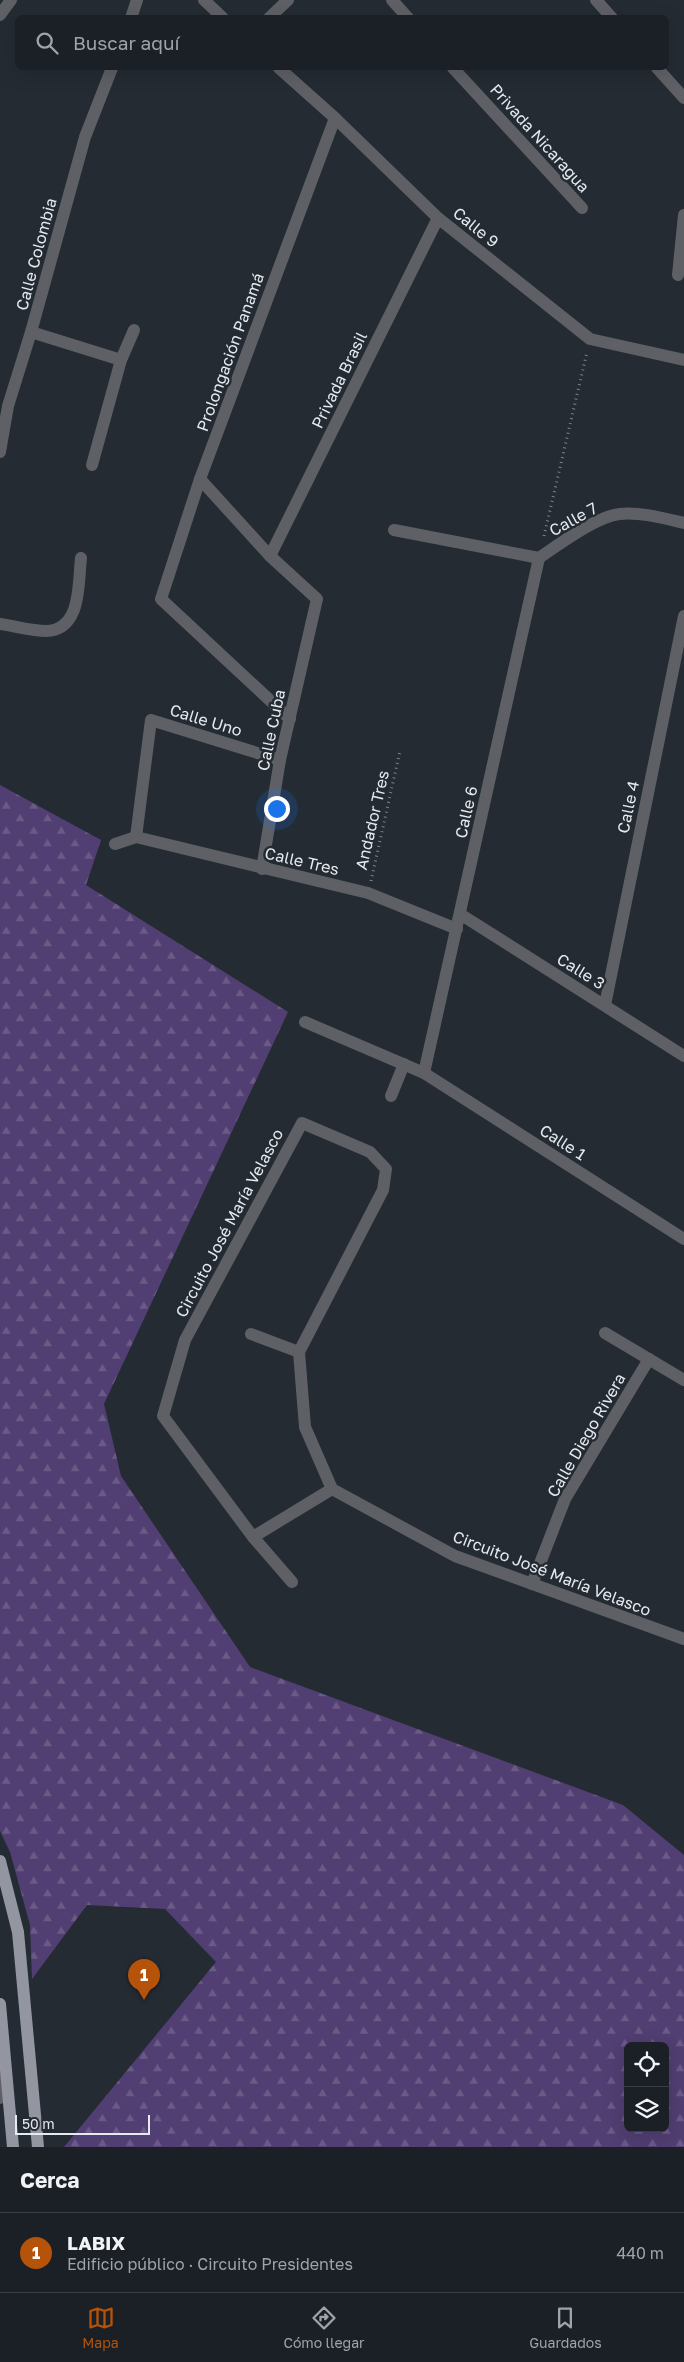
<!DOCTYPE html>
<html lang="es">
<head>
<meta charset="utf-8">
<style>
  :root { --surface:#1b2026; --page:#282d32; --text:#f1f3f6; --muted:#a0a3a7; --line:#393e43; --accent:#b45309 }
  body { margin:0; font-family:"Golos Text",sans-serif; background:var(--page); color:var(--text) }
  .controls { position:absolute; right:15px; bottom:15px; display:grid; overflow:hidden; border-radius:8px; box-shadow:0 5px 20px #0002 }
  .controls button { width:45px; height:45px; display:grid; place-items:center; padding:0; border:0; border-bottom:1px solid var(--line); background:var(--surface); color:var(--text); font:25px sans-serif }
  .scale { position:absolute; left:15px; bottom:12px; width:135px; box-sizing:border-box; padding-left:5px; border:2px solid #e5eaef; border-top:0; font-size:14px; line-height:18px; white-space:nowrap; color:#e5eaef; -webkit-text-stroke:4px #242b33; paint-order:stroke }
  .you { position:absolute; left:276px; top:808px; width:18px; height:18px; margin:-12px; border:4px solid #fff; border-radius:50%; background:#1a73e8; box-shadow:0 0 0 8px #1a73e833 }
  .badge { display:grid; place-items:center; width:32px; height:32px; border-radius:50%; background:var(--accent); color:#fff; font-size:16px; font-weight:700 }
  .pin { position:absolute; translate:-50% -41px; filter:drop-shadow(0 1px 2px #0008) }
  .pin::after { content:''; position:absolute; top:26px; width:18px; height:15px; background:inherit; clip-path:polygon(0 0,100% 0,50% 100%) }
  .list { margin:0; padding:0; list-style:none }
  h2 { display:flex; justify-content:space-between; align-items:center; height:65px; margin:0; padding:0 20px; font-size:21px }
  h2 small { font-size:16px; font-weight:400; color:var(--muted) }
  .list li { display:grid; grid-template-columns:32px 1fr auto; gap:15px; align-items:center; box-sizing:border-box; height:80px; padding:0 20px; border-top:1px solid var(--line) }
  .list b { display:block; font-size:19px; white-space:nowrap }
  .list p { margin:0; font-size:16px; white-space:nowrap; color:var(--muted) }
  .list em { font-size:16px; font-style:normal; color:var(--muted) }
  .icon { flex:none; width:28px; height:28px; fill:none; stroke:currentColor; stroke-width:2; stroke-linecap:round; stroke-linejoin:round }
  .map { position:relative; flex:none; width:684px; height:2147px; overflow:hidden }
  .search { position:absolute; background:var(--surface); box-shadow:0 5px 20px #0002; left:15px; right:15px; top:15px; height:55px; display:flex; align-items:center; gap:12px; box-sizing:border-box; padding:0 18px; border-radius:8px; color:var(--muted); font-size:19px }
  .sheet { height:145px; background:var(--surface) }
  nav { display:flex; justify-content:space-around; align-items:center; box-sizing:border-box; height:70px; border-top:1px solid var(--line); background:var(--surface); font-size:14px; color:var(--muted) }
  nav a { display:grid; justify-items:center; gap:2px }
  nav .on { color:var(--accent) }
  .map>svg:first-child { display:block }
  .forest { fill:url(#forest-firs); fill-rule:evenodd }
  .lines { fill:none; stroke-linecap:round; stroke-linejoin:round }
  .path { stroke:#7d838a; stroke-width:3; stroke-dasharray:1 4; stroke-linecap:butt }
  .minor { stroke:#5f6065; stroke-width:12 }
  .major { stroke:#9395a0; stroke-width:12 }
  .labels { text-anchor:middle; dominant-baseline:central; stroke-width:5; stroke-linejoin:round; paint-order:stroke }
  .street-label { font-size:16px; fill:#e5eaef; stroke:#242b33 }
</style>
</head>
<body>
<div class="map">
<svg width="684" height="2147" viewBox="0 0 684 2147">
  <defs>
    <pattern id="forest-firs" width="22" height="20" patternUnits="userSpaceOnUse" patternTransform="scale(1.25)"><rect width="22" height="20" fill="#513e72"/><path d="M5 1l3.5 6h-7zM16 11l3.5 6h-7z" fill="#6a5a86"/></pattern>
  </defs>
  <rect width="100%" height="100%" fill="#242b33"/>
  <path class="forest" d="M0 785 101 840 86 885 288 1012 104 1404 121 1476 250 1667 623 1805 684 1855V2147H64L216 1962 165 1909 87 1905 32 1979 30 1925 10 1852 0 1831ZM628 2046H665V2128H628Z"/>
  <g class="lines">
    <g class="path">
      <path d="M544 536 587 352"/>
      <path d="M371 881 400 751"/>
    </g>
    <g class="minor">
      <path d="M204 0 223 18"/>
      <path d="M392 0 408 18"/>
      <path d="M596 0 612 18"/>
      <path d="M0 15 11 0"/>
      <path d="M131 18 137 0"/>
      <path d="M269 18 288 0"/>
      <path d="M279 68 335 118 438 218 590 339 684 360"/>
      <path d="M453 68 582 208"/>
      <path d="M657 68 684 98"/>
      <path d="M678 275 684 215"/>
      <path d="M31 332 121 360"/>
      <path d="M0 452 8 406 31 332 85 137 112 68"/>
      <path d="M92 465 121 360 134 330"/>
      <path d="M200 479 270 556 317 599 280 760 262 869"/>
      <path d="M394 530 539 558"/>
      <path d="M270 556 438 218"/>
      <path d="M539 558C558 545 597 516 620 514 641 512 663 518 684 523"/>
      <path d="M0 624C15 626 32 631 46 631 82 630 78 583 81 558"/>
      <path d="M290 719 161 599 200 479 335 118"/>
      <path d="M136 837 368 893 457 929"/>
      <path d="M136 837 151 720 280 760"/>
      <path d="M115 844 136 837"/>
      <path d="M460 914 684 1056"/>
      <path d="M605 1005 684 616"/>
      <path d="M305 1022 424 1073 684 1239"/>
      <path d="M424 1073 539 558"/>
      <path d="M391 1096 404 1064"/>
      <path d="M605 1333 684 1380"/>
      <path d="M251 1334 299 1352"/>
      <path d="M253 1537 332 1489"/>
      <path d="M292 1582 253 1537 163 1416 185 1340 302 1123 370 1152 386 1169 383 1190 299 1352 305 1427 332 1489 455 1556 684 1639"/>
      <path d="M532 1584 565 1499 649 1359"/>
      <path d="M0 2098 5 2076"/>
    </g>
    <g class="major">
      <path d="M0 1861 18 1932 38 2147"/>
      <path d="M0 2004 13 2147"/>
    </g>
  </g>
  <g class="labels">
    <g class="street-label">
      <text transform="translate(540 138) rotate(48)">Privada Nicaragua</text>
      <text transform="translate(476 227) rotate(39)">Calle 9</text>
      <text transform="translate(36 254) rotate(-75)">Calle Colombia</text>
      <text transform="translate(230 352) rotate(-70)">Prolongación Panamá</text>
      <text transform="translate(339 380) rotate(-64)">Privada Brasil</text>
      <text transform="translate(573 519) rotate(-29)">Calle 7</text>
      <text transform="translate(206 720) rotate(17)">Calle Uno</text>
      <text transform="translate(271 730) rotate(-78)">Calle Cuba</text>
      <text transform="translate(628 807) rotate(-78)">Calle 4</text>
      <text transform="translate(466 812) rotate(-77)">Calle 6</text>
      <text transform="translate(372 820) rotate(-77)">Andador Tres</text>
      <text transform="translate(302 861) rotate(13)">Calle Tres</text>
      <text transform="translate(581 971) rotate(32)">Calle 3</text>
      <text transform="translate(563 1142) rotate(33)">Calle 1</text>
      <text transform="translate(229 1223) rotate(-62)">Circuito José María Velasco</text>
      <text transform="translate(586 1435) rotate(-60)">Calle Diego Rivera</text>
      <text transform="translate(552 1573) rotate(21)">Circuito José María Velasco</text>
    </g>
  </g>
</svg>
<div class="controls">
<button><svg class="icon" aria-label="locate" viewBox="0 0 24 24"><circle cx="12" cy="12" r="6"/><path d="M12 2v4M12 18v4M2 12h4M18 12h4"/></svg></button>
<button><svg class="icon" aria-label="layers" viewBox="0 0 24 24"><path d="M12 4l9 5-9 5-9-5zM3 14l9 5 9-5"/></svg></button>
</div>
<div class="scale">50 m</div>
<div class="you"></div>
<div class="pin badge" style="left:144px;top:2000px">1</div>
<div class="search"><svg class="icon" aria-label="search" viewBox="0 0 24 24"><circle cx="10" cy="10" r="6"/><path d="M15 15l6 6"/></svg>Buscar aquí</div>
</div>
<section class="sheet">
<h2>Cerca<small></small></h2>
<ul class="list">
<li><span class="badge">1</span><div><b>LABIX</b><p>Edificio público · Circuito Presidentes</p></div><em>440 m</em></li>
</ul>
</section>
<nav>
<a class="on"><svg class="icon" aria-label="map" viewBox="0 0 24 24"><path d="M3 6l6-2 6 2 6-2v14l-6 2-6-2-6 2zM9 4v14M15 6v14"/></svg>Mapa</a>
<a><svg class="icon" aria-label="directions" viewBox="0 0 24 24"><path d="M12 3l9 9-9 9-9-9zM9 14v-3h6M13 9l2 2-2 2"/></svg>Cómo llegar</a>
<a><svg class="icon" aria-label="saved" viewBox="0 0 24 24"><path d="M7 4h10v16l-5-4-5 4z"/></svg>Guardados</a>
</nav>
</body>
</html>
